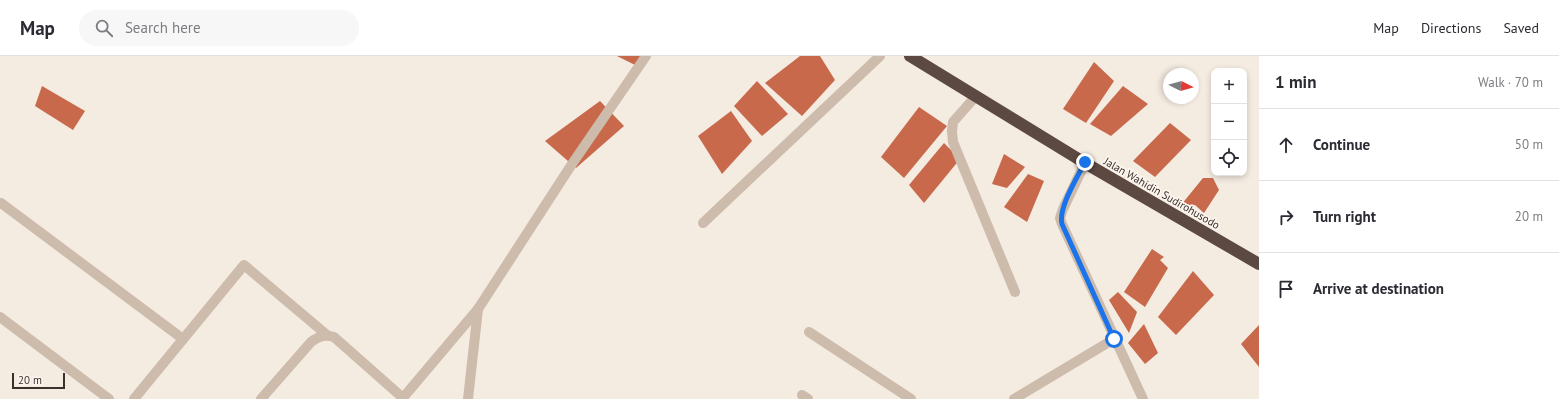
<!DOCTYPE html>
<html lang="en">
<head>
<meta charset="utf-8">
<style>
  :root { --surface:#fff; --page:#f7f7f7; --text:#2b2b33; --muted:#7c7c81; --line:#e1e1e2 }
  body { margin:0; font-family:"PT Sans",sans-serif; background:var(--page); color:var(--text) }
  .controls { position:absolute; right:12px; top:12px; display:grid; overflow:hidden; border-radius:8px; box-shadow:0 2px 6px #0003 }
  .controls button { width:36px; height:36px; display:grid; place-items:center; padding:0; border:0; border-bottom:1px solid var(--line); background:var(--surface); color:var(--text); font:20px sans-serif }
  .compass { position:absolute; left:1163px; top:12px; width:36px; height:36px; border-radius:50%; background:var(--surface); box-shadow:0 2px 6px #0003; rotate:95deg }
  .scale { position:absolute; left:12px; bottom:10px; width:53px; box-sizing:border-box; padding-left:4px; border:2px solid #3b302b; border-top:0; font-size:11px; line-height:14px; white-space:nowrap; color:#3b302b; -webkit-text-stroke:3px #fbf5ee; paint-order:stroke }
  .stop { position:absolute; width:12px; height:12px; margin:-9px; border:3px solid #1a73e8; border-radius:50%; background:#fff }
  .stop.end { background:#1a73e8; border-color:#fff; box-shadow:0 1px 4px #0008 }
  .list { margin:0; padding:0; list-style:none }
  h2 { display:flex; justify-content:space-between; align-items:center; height:52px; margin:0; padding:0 16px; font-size:17px }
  h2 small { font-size:13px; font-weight:400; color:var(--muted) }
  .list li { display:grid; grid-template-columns:26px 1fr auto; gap:12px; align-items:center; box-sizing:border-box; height:72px; padding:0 16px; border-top:1px solid var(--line) }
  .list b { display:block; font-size:15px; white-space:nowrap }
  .list em { font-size:13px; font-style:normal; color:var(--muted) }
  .icon { flex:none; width:22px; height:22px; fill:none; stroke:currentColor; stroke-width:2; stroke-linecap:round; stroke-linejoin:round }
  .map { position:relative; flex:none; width:1259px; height:343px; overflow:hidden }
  header { display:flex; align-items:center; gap:24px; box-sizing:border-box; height:56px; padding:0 20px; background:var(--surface); border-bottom:1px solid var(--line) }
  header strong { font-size:19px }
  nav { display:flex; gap:22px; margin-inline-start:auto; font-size:14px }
  .search { width:280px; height:36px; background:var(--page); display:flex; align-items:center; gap:10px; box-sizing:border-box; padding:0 14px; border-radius:22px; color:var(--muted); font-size:15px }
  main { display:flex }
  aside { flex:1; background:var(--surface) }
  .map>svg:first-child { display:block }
  .building { fill:#c8694b }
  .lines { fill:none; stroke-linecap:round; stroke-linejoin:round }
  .minor { stroke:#cdbbac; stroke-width:10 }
  .highway { stroke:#5c4a42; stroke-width:12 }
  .route { stroke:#1a73e8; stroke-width:5 }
  .labels { text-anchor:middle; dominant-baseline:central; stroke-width:3.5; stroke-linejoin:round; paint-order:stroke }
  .street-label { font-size:11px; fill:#3b302b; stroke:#fbf5ee }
</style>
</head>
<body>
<header>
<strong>Map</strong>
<div class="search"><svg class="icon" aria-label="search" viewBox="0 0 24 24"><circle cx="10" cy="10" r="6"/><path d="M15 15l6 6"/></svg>Search here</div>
<nav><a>Map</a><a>Directions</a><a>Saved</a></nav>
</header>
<main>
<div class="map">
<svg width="1259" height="343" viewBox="0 0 1259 343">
  <rect width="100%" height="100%" fill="#f4ebe1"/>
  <g class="building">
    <path d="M617 0H644L637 10Z"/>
    <path d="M800 0H820L835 24 802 60 765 27Z"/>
    <path d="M1094 6 1114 25 1086 67 1063 53Z"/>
    <path d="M757 25 788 58 762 80 734 50Z"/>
    <path d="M42 30 85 55 73 74 35 50Z"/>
    <path d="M1123 30 1148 48 1111 80 1090 68Z"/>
    <path d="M600 45 624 70 576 112 545 85Z"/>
    <path d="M919 51 947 70 904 122 881 101Z"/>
    <path d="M731 55 752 85 722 118 698 80Z"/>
    <path d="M1170 67 1191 84 1155 121 1133 105Z"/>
    <path d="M944 87 960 103 924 147 909 129Z"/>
    <path d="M1004 98 1025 111 1007 132 992 128Z"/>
    <path d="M1028 118 1044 125 1027 166 1004 151Z"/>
    <path d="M1203 122H1213L1219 134 1204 157 1195 149H1181Z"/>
    <path d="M1152 193 1164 201 1160 204 1168 212 1145 251 1124 236Z"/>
    <path d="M1193 215 1214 239 1176 279 1158 261Z"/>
    <path d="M1118 236 1137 256 1129 277 1109 244Z"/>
    <path d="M1144 268 1158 297 1145 308 1128 287Z"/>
    <path d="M1259 269V311L1241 288Z"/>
  </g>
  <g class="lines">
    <g class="minor">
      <path d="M976 40 953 66 952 75 953 86 1015 236"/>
      <path d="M1085 107 1063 153 1060 162 1062 168 1143 343"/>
      <path d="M1 147 183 283"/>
      <path d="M703 167 880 0"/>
      <path d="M0 261 109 343"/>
      <path d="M809 276 911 343"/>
      <path d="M802 339 808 343"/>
      <path d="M134 343 244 209 327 279"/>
      <path d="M261 343 311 286C319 280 325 278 334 281L403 342"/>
      <path d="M402 343 478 253 572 108 646 0"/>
      <path d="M468 343 478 253"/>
      <path d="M1014 343 1114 283"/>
    </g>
    <path class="highway" d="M910 0 1085 107 1259 208"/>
  </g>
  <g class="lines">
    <path class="route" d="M1085 106C1077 122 1058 152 1062 168L1114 283"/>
  </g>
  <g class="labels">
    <g class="street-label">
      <text transform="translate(1162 137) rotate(30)">Jalan Wahidin Sudirohusodo</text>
    </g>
  </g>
</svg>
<div class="controls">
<button>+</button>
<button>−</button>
<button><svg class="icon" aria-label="locate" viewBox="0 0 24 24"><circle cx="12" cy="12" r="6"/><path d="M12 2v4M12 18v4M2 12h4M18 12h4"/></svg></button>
</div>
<svg class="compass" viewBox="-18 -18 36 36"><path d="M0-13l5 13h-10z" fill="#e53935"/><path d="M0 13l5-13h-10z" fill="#7c7c81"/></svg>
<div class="scale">20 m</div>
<div class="stop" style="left:1114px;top:283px"></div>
<div class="stop end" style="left:1085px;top:106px"></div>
</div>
<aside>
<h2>1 min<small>Walk · 70 m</small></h2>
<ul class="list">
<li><svg class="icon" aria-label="ahead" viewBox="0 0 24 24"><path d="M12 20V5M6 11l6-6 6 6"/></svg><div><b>Continue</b></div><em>50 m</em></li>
<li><svg class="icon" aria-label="right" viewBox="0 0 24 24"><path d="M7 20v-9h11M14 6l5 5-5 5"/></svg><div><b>Turn right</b></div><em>20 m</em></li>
<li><svg class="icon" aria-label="arrive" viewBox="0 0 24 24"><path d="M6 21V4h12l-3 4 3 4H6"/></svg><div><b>Arrive at destination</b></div></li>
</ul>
</aside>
</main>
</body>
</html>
